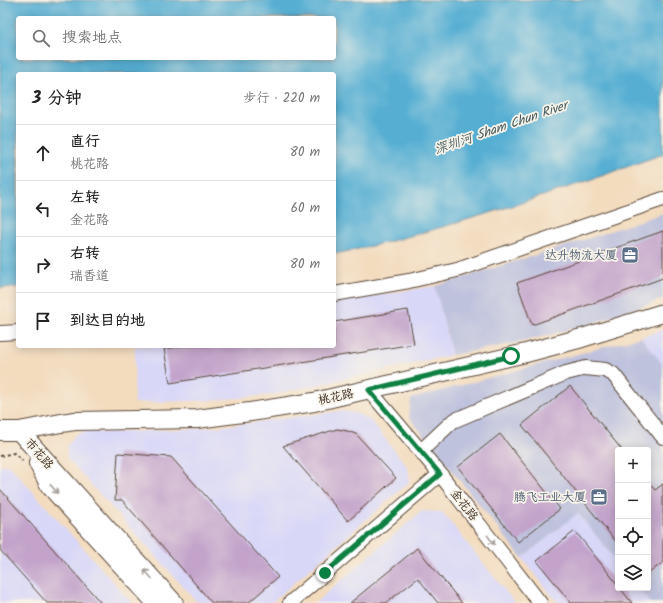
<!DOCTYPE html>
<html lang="zh">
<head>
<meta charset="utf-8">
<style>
  :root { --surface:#fff; --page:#f6f6f6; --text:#222; --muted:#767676; --line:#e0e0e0 }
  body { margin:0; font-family:Kalam,"LXGW WenKai TC",sans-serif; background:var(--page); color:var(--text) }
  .controls { position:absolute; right:12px; bottom:12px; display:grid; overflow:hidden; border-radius:4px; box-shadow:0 2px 10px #0003 }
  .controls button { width:36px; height:36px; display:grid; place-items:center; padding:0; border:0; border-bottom:1px solid var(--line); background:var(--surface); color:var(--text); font:20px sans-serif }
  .stop { position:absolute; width:12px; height:12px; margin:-9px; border:3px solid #0b8043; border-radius:50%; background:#fff }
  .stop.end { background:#0b8043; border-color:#fff; box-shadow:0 1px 4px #0008 }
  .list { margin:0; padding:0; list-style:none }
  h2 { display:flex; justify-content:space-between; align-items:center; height:52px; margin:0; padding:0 16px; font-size:17px }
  h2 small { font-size:13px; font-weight:400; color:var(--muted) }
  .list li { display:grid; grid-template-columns:26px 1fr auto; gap:12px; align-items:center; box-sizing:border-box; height:56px; padding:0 16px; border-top:1px solid var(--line) }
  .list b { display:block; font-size:15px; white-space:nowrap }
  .list p { margin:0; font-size:13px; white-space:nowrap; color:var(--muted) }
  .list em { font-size:13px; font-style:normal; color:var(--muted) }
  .icon { flex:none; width:22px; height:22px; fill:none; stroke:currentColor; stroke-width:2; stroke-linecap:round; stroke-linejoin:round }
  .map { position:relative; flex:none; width:663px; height:603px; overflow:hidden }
  .search { position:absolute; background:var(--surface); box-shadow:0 2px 10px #0003; left:16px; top:16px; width:320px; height:44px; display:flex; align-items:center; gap:10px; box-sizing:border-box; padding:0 14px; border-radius:4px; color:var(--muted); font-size:15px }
  .panel { position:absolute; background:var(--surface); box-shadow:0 2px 10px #0003; left:16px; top:72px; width:320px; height:276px; border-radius:4px }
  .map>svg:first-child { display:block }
  .built { fill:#d8d7f8 }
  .industrial { fill:#bfc2dd }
  .water { fill:#56afd3; stroke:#486c78; fill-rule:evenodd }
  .building { fill:#c3a3ca }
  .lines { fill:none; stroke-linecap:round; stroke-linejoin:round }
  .minor-casing { stroke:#574536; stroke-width:16 }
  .major-casing { stroke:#574536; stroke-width:20 }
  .path { stroke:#574536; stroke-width:2; stroke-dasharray:3 3; stroke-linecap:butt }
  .minor { stroke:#fff; stroke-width:14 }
  .major { stroke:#fff; stroke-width:18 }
  .oneway { stroke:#a79f9a }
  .route { stroke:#0b8043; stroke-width:5 }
  .labels { text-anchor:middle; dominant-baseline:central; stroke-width:3.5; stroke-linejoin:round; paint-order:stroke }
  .service-label { font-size:12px; fill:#4e5e75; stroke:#f7f3e8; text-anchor:end }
  .street-label { font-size:12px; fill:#3b2a1e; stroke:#f7f3e8 }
  .water-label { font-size:13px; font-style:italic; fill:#44595d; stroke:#f7f3e8 }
</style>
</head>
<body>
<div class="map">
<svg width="663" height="603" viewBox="0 0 663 603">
  <rect width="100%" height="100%" fill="#f7f3e8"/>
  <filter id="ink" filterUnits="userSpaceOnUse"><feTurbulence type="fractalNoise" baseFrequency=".025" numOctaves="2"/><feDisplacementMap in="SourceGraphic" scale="8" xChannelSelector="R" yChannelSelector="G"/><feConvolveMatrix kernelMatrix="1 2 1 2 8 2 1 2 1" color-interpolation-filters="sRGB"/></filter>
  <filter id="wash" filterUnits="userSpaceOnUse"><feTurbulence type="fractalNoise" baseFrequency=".012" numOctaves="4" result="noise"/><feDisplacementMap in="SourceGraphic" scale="16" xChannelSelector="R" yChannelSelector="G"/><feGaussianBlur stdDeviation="0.9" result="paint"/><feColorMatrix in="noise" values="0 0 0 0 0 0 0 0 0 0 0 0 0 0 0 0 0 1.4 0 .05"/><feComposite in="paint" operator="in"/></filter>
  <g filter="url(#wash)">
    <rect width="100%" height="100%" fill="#f3dbbe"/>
    <g class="built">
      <path d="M435 286 452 355 270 395 217 400 134 403 135 346H334V302Z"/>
      <path d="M663 330V365L641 337Z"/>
      <path d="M341 411 356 413 371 421 406 465 409 473V482L271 603H198L67 458V446L75 435 86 431 108 433 217 427Z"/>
      <path d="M0 465H9L132 603H0Z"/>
      <path d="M422 511 442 512 515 603H315Z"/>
      <path d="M578 513 618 563V588H638L650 603H558L522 558Z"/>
    </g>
    <g class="industrial">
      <path d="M663 213V299L588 325 521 342 452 355 435 286 578 242Z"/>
      <path d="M641 337 663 365V603H650L638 588H648V450H618V563L578 513 522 558 409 417 411 399Z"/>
    </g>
    <path class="water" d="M0 0H663V154C586 182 510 208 432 230 399 239 367 248 334 254V74H18V287L0 288ZM18 18H334V58H18Z"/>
    <g id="blocks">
      <g class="building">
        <path d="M663 231V278L532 325 517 283Z"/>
        <path d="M408 310 414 344 170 383 164 349 183 346H334V322Z"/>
        <path d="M570 386 622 450H618V544L522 425Z"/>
        <path d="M337 429 347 431 356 434 396 478 348 521 283 446Z"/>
        <path d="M500 434 560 509 518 542 458 467Z"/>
        <path d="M118 453 171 457 278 577 248 603H212L122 500H115Z"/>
        <path d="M648 482 655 490 663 484V562L648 574Z"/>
        <path d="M0 489 101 603H47L0 550Z"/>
        <path d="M575 531 618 585V588H620L632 603H571L537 561Z"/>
        <path d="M417 548 462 603H438L418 578 386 603H350Z"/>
      </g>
    </g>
  </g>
  <g filter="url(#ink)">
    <use href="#blocks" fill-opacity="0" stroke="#574536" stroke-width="1"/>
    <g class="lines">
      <g class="minor-casing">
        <g id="minor">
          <path d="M334 294 409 281 457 270 663 199"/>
          <path d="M0 333 18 332"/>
          <path d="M369 390 440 474 540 603"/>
          <path d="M421 451 453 421 566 373 586 368 605 370 613 374 663 437"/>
          <path d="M290 603 440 474"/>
        </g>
      </g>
      <g class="major-casing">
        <g id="major">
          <path d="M0 431H19L61 423 75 421 197 419 250 412 314 402 526 353 582 338 663 313"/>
          <path d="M19 431 174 603"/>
          <path d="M38 463 50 486 156 603"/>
        </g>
      </g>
      <path class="path" d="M0 456 14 453 23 461"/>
      <use href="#minor" class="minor"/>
      <use href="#major" class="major"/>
    </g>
    <defs><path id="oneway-shaft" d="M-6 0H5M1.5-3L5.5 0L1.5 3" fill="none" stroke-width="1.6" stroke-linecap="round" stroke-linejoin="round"/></defs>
    <g class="oneway">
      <use href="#oneway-shaft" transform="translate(54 489) rotate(50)"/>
      <use href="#oneway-shaft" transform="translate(491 540) rotate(52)"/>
      <use href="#oneway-shaft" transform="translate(148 574) rotate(-132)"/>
    </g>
  </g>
  <g class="lines" filter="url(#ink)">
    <path class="route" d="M325 573 440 474 369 390 511 356"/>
  </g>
  <defs>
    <g id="office-square" transform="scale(0.9)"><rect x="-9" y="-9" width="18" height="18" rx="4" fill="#5c6f8a" stroke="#f7f3e8"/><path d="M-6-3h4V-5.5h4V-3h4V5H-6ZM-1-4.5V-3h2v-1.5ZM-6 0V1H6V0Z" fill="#fff"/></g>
  </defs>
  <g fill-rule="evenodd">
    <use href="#office-square" x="630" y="255"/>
    <use href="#office-square" x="599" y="497"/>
  </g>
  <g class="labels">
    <g class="service-label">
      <text x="617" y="255">达升物流大厦</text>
      <text x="586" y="497">腾飞工业大厦</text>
    </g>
    <g class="street-label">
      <text transform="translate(336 397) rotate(-12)">桃花路</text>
      <text transform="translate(39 454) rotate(49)">市花路</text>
      <text transform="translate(464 505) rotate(52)">金花路</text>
    </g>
    <g class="water-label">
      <text transform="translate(501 128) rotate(-19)">深圳河 Sham Chun River</text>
    </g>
  </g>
</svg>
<div class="controls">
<button>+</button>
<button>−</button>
<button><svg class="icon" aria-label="locate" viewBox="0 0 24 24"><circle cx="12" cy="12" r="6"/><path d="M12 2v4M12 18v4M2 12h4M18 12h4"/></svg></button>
<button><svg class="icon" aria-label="layers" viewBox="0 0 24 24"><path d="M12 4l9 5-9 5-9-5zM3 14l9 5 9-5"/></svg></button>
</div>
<div class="stop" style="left:511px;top:356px"></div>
<div class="stop end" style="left:325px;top:573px"></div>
<div class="search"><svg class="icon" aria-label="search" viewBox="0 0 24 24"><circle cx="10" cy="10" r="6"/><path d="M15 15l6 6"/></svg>搜索地点</div>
<section class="panel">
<h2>3 分钟<small>步行 · 220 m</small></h2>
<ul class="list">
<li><svg class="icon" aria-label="ahead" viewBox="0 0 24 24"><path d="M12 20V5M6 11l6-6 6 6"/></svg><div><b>直行</b><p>桃花路</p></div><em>80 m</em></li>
<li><svg class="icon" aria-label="left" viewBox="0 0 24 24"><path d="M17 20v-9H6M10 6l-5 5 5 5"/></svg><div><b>左转</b><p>金花路</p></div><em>60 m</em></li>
<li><svg class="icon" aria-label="right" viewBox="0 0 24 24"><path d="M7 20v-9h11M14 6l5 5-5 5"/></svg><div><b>右转</b><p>瑞香道</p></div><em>80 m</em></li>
<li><svg class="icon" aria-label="arrive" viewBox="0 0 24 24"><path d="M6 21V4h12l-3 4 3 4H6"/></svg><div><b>到达目的地</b></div></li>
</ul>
</section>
</div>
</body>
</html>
